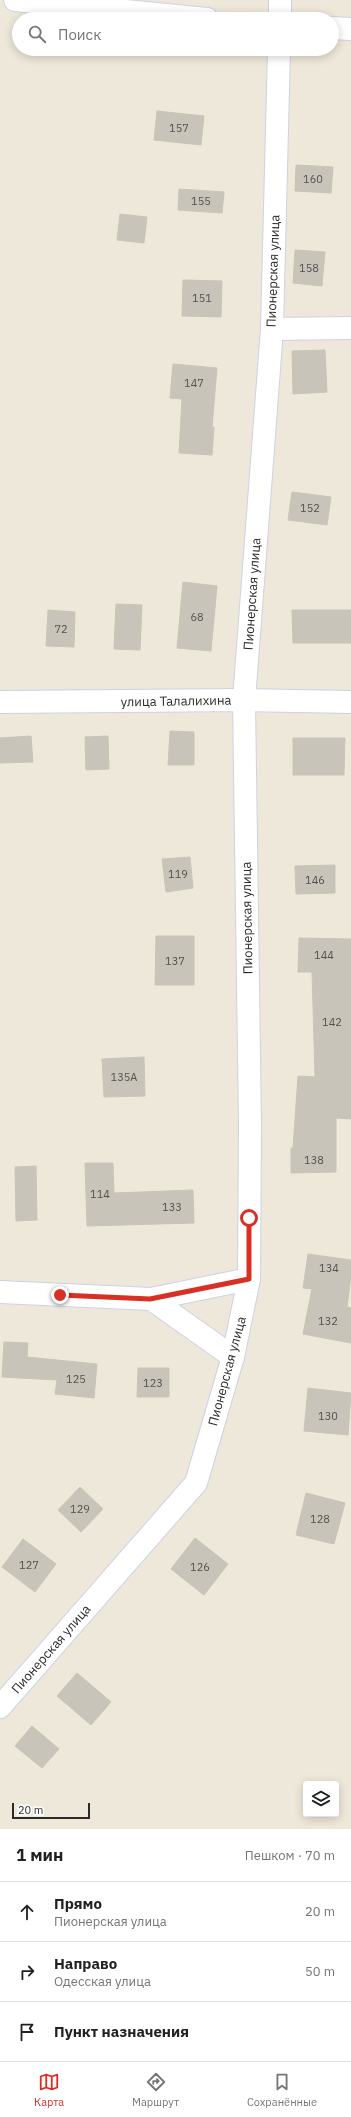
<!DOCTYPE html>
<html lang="ru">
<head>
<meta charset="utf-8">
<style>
  :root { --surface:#fff; --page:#f2f2f2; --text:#202124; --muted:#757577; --line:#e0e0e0; --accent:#d93025 }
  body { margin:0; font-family:"IBM Plex Sans",sans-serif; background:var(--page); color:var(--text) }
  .controls { position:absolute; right:12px; bottom:12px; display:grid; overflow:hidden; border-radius:4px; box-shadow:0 2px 10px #0003 }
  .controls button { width:36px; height:36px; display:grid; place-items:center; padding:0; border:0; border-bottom:1px solid var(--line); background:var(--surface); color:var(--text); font:20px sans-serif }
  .scale { position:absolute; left:12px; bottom:10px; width:78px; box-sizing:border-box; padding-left:4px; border:2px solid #2a2a2a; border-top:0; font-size:11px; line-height:14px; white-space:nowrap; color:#2a2a2a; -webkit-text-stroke:3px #fff; paint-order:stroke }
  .stop { position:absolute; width:12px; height:12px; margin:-9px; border:3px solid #d93025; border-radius:50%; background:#fff }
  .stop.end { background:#d93025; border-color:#fff; box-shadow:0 1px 4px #0008 }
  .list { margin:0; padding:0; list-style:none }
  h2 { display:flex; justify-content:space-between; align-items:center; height:52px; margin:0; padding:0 16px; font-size:17px }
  h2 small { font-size:13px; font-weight:400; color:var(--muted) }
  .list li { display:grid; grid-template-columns:26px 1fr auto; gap:12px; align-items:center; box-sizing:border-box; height:60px; padding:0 16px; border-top:1px solid var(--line) }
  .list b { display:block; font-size:15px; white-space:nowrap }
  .list p { margin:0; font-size:13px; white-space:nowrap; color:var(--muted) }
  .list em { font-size:13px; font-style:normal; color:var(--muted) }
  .icon { flex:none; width:22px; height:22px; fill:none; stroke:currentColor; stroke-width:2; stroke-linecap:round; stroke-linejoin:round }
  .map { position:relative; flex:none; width:351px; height:1829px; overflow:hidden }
  .search { position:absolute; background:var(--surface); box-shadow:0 2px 10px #0003; left:12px; right:12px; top:12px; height:44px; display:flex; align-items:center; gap:10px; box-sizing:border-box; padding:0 14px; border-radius:22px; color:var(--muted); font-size:15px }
  .sheet { height:232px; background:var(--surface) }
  nav { display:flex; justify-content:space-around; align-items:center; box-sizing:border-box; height:56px; border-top:1px solid var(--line); background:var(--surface); font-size:11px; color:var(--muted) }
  nav a { display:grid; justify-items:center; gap:2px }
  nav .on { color:var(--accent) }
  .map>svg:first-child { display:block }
  .building { fill:#c9c4ba; stroke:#c9c4b4 }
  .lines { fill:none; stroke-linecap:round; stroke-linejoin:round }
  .minor-casing { stroke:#cfd1e4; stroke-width:24 }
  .minor { stroke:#fff; stroke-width:22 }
  .route { stroke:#d93025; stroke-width:5 }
  .labels { text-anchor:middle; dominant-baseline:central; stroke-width:3; stroke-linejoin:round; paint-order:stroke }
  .number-label { font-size:11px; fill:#52504e }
  .street-label { font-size:13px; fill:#2a2a2a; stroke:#fff }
</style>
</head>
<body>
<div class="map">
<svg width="351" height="1829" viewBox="0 0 351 1829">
  <rect width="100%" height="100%" fill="#eee8da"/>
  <g class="building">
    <path d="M69 49H105V53Z"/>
    <path d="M157 111 204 116 201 145 154 140Z"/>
    <path d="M296 165 333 167 331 193 295 191Z"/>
    <path d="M179 189 224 192 222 213 178 210Z"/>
    <path d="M120 214 147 217 144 243 117 240Z"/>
    <path d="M295 250 325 252 322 286 293 283Z"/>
    <path d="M183 280 222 281 221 317 182 316Z"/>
    <path d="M325 350 327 392 293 394 292 351Z"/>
    <path d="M173 364 217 368 212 427H214L212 455 179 453 182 399 170 398Z"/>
    <path d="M292 492 331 497 327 525 288 520Z"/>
    <path d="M183 582 217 586 211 651 177 648Z"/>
    <path d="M116 604 142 605 140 650 114 649Z"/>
    <path d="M48 610 75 612 74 647 46 646Z"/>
    <path d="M292 610H351V643H293Z"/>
    <path d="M170 731 194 732V765H168Z"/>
    <path d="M31 736 33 762 0 763V738Z"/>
    <path d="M108 736 109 769 86 770 85 737Z"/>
    <path d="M293 738H345L344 775H293Z"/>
    <path d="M190 857 193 888 166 892 162 859Z"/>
    <path d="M335 865V893L296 894 295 866Z"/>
    <path d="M156 936H194V985H155Z"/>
    <path d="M299 938 351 939V1119L336 1118V1172L291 1173V1148H293L298 1076 315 1077 312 972H298Z"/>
    <path d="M144 1057 145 1096 104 1097 102 1059Z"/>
    <path d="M85 1163H113L114 1193 193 1190 194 1223 87 1226Z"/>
    <path d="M36 1166 37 1220 16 1221 15 1167Z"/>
    <path d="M308 1254 351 1260V1276L347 1307 351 1308V1343L303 1334 312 1289 303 1288Z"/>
    <path d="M4 1342 28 1343 27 1357 97 1364 94 1398 55 1394 57 1380 2 1377Z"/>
    <path d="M138 1368H169V1397H137Z"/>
    <path d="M308 1388 351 1393 348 1435 304 1431Z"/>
    <path d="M80 1487 103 1509 81 1532 58 1510Z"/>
    <path d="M306 1493 345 1503 334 1544 296 1535Z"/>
    <path d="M195 1538 228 1564 204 1595 171 1569Z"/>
    <path d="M23 1539 56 1564 35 1592 2 1567Z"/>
    <path d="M77 1673 111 1702 91 1725 57 1696Z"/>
    <path d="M32 1726 59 1749 42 1768 15 1746Z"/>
  </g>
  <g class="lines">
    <g class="minor-casing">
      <g id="minor">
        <path d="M15 0 207 19"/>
        <path d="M280 0V19"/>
        <path d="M332 28 351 29"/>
        <path d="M272 329 351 328"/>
        <path d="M0 702 244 700 351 702"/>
        <path d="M0 1292 151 1299 249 1279"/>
        <path d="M151 1299 233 1357"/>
        <path d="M0 1707 196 1483 233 1357 249 1279 250 1125 244 700 272 329 279 49"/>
      </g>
    </g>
    <use href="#minor" class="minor"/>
  </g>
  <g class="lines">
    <path class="route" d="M60 1295 150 1299 249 1279V1218"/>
  </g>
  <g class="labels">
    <g class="number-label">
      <text x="179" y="128">157</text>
      <text x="313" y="179">160</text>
      <text x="201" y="201">155</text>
      <text x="309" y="268">158</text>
      <text x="202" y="298">151</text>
      <text x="194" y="383">147</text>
      <text x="310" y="508">152</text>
      <text x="197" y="617">68</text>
      <text x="61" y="629">72</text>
      <text x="178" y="874">119</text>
      <text x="315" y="880">146</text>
      <text x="324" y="955">144</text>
      <text x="175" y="961">137</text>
      <text x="332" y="1022">142</text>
      <text x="124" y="1077">135А</text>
      <text x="314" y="1160">138</text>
      <text x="100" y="1194">114</text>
      <text x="172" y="1207">133</text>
      <text x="329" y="1268">134</text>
      <text x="328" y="1321">132</text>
      <text x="76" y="1379">125</text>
      <text x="153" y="1383">123</text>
      <text x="328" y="1416">130</text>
      <text x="80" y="1509">129</text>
      <text x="320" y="1519">128</text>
      <text x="29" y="1565">127</text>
      <text x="200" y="1567">126</text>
    </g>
    <g class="street-label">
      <text transform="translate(273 271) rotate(-88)">Пионерская улица</text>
      <text transform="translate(252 594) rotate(-86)">Пионерская улица</text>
      <text transform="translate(176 701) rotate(-1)">улица Талалихина</text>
      <text transform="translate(247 918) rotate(-91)">Пионерская улица</text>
      <text transform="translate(227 1371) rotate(-75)">Пионерская улица</text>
      <text transform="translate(51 1649) rotate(-49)">Пионерская улица</text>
    </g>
  </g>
</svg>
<div class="controls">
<button><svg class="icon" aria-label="layers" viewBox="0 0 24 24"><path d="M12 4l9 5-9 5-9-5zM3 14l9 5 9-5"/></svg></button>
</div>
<div class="scale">20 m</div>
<div class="stop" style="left:249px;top:1218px"></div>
<div class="stop end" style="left:60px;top:1295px"></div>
<div class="search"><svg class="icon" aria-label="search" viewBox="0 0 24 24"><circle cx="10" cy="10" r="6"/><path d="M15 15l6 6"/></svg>Поиск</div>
</div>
<section class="sheet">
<h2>1 мин<small>Пешком · 70 m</small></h2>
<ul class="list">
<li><svg class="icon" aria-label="ahead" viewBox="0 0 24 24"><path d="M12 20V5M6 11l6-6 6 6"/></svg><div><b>Прямо</b><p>Пионерская улица</p></div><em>20 m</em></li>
<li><svg class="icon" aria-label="right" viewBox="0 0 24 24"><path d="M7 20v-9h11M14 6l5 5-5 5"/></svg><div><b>Направо</b><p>Одесская улица</p></div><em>50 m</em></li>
<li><svg class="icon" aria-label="arrive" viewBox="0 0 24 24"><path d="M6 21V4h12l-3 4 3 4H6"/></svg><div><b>Пункт назначения</b></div></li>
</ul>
</section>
<nav>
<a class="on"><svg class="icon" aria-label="map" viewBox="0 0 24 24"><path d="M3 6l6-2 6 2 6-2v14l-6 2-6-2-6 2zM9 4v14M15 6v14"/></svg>Карта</a>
<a><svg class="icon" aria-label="directions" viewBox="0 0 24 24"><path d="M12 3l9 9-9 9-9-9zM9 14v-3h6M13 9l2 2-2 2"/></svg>Маршрут</a>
<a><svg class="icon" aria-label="saved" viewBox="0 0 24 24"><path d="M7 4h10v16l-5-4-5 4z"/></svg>Сохранённые</a>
</nav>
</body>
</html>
